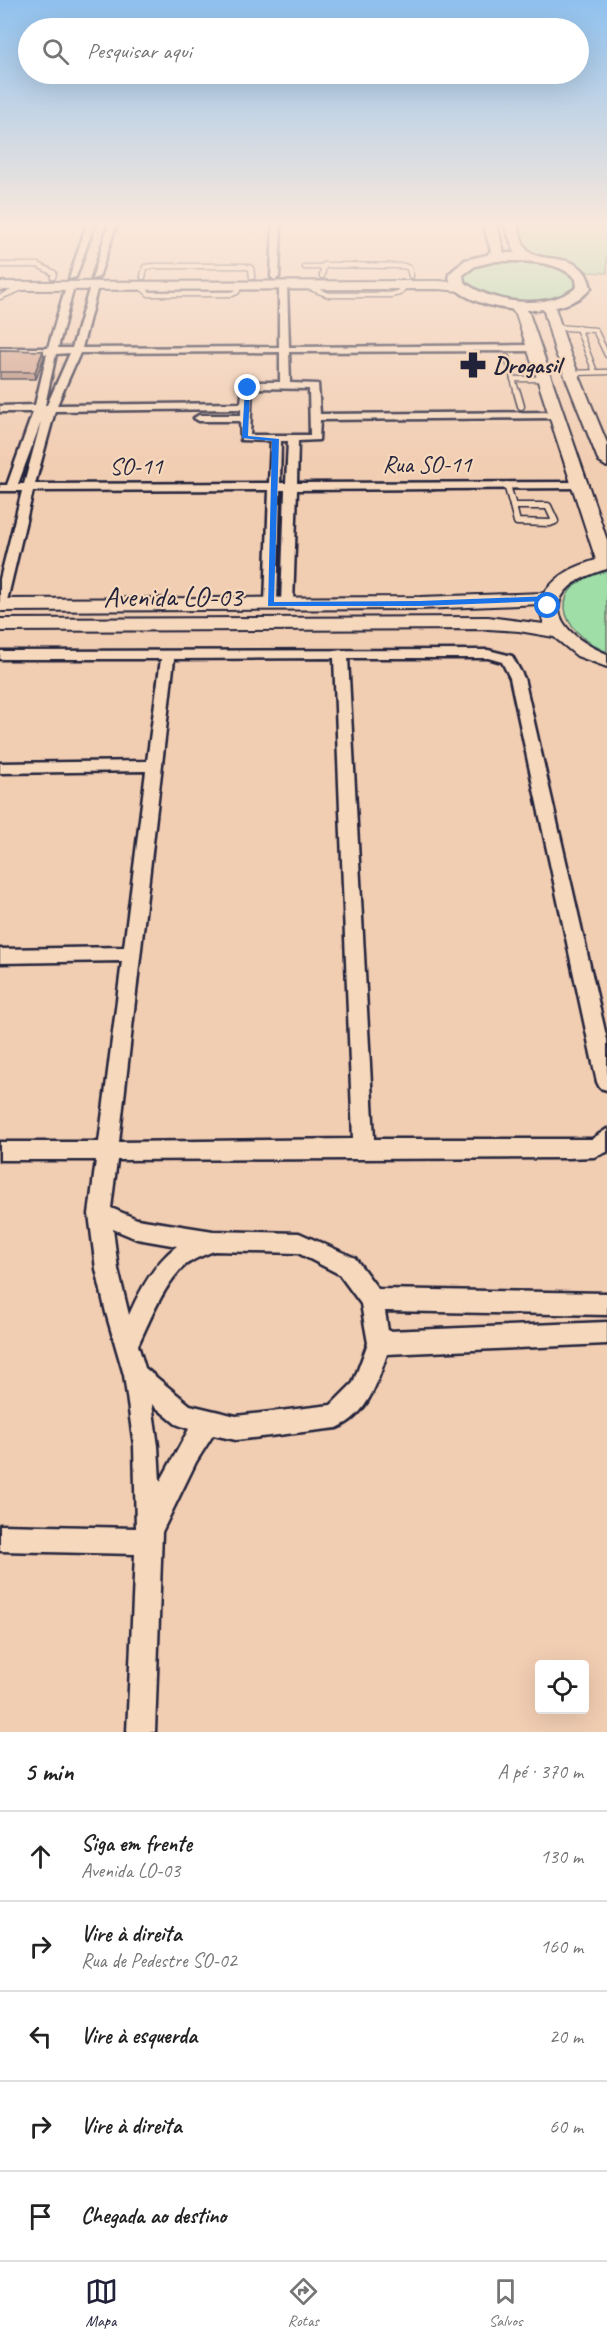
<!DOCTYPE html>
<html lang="pt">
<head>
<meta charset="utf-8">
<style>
  :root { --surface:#fff; --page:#f6f6f6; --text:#222; --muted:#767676; --line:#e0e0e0; --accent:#22223b }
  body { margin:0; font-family:Caveat,sans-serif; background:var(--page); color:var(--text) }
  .controls { position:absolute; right:18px; bottom:18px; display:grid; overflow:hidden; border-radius:6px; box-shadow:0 6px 24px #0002 }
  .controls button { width:54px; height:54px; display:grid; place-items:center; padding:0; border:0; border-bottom:2px solid var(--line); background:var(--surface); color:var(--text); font:30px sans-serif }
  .stop { position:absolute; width:18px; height:18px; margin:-14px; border:4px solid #1a73e8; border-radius:50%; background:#fff }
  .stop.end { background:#1a73e8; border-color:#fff; box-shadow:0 2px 6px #0008 }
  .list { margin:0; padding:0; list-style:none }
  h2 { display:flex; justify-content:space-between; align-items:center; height:78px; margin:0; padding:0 24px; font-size:26px }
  h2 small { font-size:20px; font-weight:400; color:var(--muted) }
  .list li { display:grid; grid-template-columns:39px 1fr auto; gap:18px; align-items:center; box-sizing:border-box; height:90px; padding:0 24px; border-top:2px solid var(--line) }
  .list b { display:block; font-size:22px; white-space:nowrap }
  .list p { margin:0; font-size:20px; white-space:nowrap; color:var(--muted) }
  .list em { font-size:20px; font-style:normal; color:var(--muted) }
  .icon { flex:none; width:33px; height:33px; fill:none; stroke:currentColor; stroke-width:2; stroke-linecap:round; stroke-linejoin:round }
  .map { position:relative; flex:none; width:607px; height:1732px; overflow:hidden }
  .search { position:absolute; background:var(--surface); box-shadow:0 6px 24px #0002; left:18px; right:18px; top:18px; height:66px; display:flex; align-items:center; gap:15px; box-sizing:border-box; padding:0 21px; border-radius:33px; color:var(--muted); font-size:22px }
  .sheet { height:528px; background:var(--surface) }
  nav { display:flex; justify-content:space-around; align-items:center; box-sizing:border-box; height:84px; border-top:2px solid var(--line); background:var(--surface); font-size:16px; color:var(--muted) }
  nav a { display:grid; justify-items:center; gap:3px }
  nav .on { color:var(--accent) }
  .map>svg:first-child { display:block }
  .green { fill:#9fdea7; stroke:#608071; stroke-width:1.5 }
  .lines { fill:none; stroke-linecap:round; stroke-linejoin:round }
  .lane-far1-casing { stroke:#22223b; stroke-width:7 }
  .lane-casing { stroke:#22223b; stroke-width:9 }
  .street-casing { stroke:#22223b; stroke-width:5 }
  .secondary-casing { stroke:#22223b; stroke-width:4 }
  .primary-casing { stroke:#22223b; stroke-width:5 }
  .lane-far1 { stroke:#f6d8bc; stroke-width:4.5 }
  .lane { stroke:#f6d8bc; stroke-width:6 }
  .street { fill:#f6d8bc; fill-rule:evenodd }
  .secondary { fill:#f6d8bc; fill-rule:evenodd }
  .primary { fill:#f6d8bc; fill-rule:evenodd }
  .wall { fill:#b58d7c; stroke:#22223b; stroke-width:1.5 }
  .shaded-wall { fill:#937365; stroke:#22223b; stroke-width:1.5 }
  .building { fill:#d2a490; stroke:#22223b; stroke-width:1.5 }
  .route { fill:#1a73e8 }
  .labels { text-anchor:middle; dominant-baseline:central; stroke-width:4.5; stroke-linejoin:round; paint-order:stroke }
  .far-poi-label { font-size:24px; font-weight:bold; fill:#22223b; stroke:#f6d8bc; text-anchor:start }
  .far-street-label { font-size:24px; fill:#22223b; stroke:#f6d8bc }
  .street-label { font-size:28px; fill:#22223b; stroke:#f6d8bc }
</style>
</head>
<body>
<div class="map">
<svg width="607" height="1732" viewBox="0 0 607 1732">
  <rect width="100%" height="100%" fill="#f1cdb2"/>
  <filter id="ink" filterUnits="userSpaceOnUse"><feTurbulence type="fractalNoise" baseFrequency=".0167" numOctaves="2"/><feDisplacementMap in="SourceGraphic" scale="12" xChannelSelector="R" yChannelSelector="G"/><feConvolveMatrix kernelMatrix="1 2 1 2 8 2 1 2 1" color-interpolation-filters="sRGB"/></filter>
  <g filter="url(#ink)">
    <g class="green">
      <path d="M516 223H607V273L589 272 562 260 528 252Z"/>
      <path d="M507 259C532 262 558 261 577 279V287C553 309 481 307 462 279L465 271 482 263Z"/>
      <path d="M607 571V652C557 631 545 584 607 571Z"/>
    </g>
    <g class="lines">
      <g class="lane-far1-casing">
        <g id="lane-far1">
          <path d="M0 265H38L54 273 53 277"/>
          <path d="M305 267H322"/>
          <path d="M322 276 324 265 404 266 409 268 411 276"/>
          <path d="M143 277 145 267 156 266H243L251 268 252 277"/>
          <path d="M139 285 149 294H232L237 292 241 285"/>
          <path d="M303 285 329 295H390L399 293 406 285"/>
          <path d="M0 297 27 286"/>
          <path d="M554 327 595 330 607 355"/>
          <path d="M578 328 595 372"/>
          <path d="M507 357 517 393"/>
          <path d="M571 373 607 372"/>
          <path d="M513 379H544"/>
        </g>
      </g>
      <g class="lane-casing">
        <g id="lane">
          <path d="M517 392 521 406"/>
          <path d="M507 485 513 506"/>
          <path d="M513 506H548L555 521 550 523 517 522Z"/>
        </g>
      </g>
      <g class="street-casing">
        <g id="street">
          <path d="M87 223H95L76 277 69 279Z"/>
          <path d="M109 223H117L99 277 92 279Z"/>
          <path d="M273 223H281L279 277 275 280 271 277Z"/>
          <path d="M283 282 287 285 289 347 534 345 539 348 534 351 289 352 290 383 318 384 320 414 558 412 563 415 558 418 320 420 319 440 298 441 297 483 581 482 587 485 581 488 297 490 293 604 287 608 281 604 285 490H280L277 604 271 608 265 604 269 490 33 491 6 605 0 609V579L22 491H0V485H7L33 412H0V406L35 405 47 354H0V348H48L66 286 70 283 74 286 58 348H72L90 286 94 283 98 286 82 348 279 347V285ZM280 352V382H255L243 387 241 403 57 405 80 353ZM70 353 47 405H45L56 354ZM257 388 309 389 310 435H250L252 390ZM241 409V415H199L194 418 199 421H240L241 440 271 441 269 483 35 484 55 411ZM41 422 24 484H18ZM281 441H288L286 483H280Z"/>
          <path d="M488 650 512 656 524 678 607 1040V1090L600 1088 597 1082 510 678 502 662 488 658H348L374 1139H592L607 1129V1152L594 1157 568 1158 117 1160 111 1208 137 1219 213 1231 299 1233 355 1258 378 1289 607 1293V1315L385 1311 388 1331 607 1322V1344L387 1354C377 1383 368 1415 337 1428L236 1440 213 1435 196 1462 162 1532 155 1732H127L135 1554 0 1551V1525L136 1528 134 1446 124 1375 106 1313 96 1269 89 1214 96 1160H0V1142H99L122 961 0 963V949L124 947 146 771 0 773V763L147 761 161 659H0V651ZM334 658 353 1139 119 1142 174 659ZM113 1229 137 1239 177 1246C155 1262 140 1290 129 1315L118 1269ZM214 1251 298 1253 339 1274 361 1304 368 1343 353 1383 331 1405 236 1416 190 1405 145 1368 138 1345C150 1320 161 1291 180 1270 189 1260 202 1256 214 1251ZM152 1404 176 1424 189 1429 160 1482 158 1446Z"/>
        </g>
      </g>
      <g class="secondary-casing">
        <g id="secondary">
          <path d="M439 281 460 283 466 287 460 291 439 289 0 290V282Z"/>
          <path d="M548 300 554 304 569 351 607 443V467L599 462 555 351 542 304Z"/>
          <path d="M513 301 518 302 529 313 607 540V569C538 588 548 630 607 654V667L577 656 554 637 519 631 488 629 0 631V619L488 617 544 624 540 610 541 604 420 609 0 611V599L420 597 544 593C559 573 574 567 596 560L516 314 507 305Z"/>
        </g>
      </g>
      <g class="primary-casing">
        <path id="primary" d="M483 223H496L504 253H515L504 223H517C519 231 522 244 527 250 541 266 584 248 591 288 565 321 475 315 450 283L449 274 465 260 487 255 491 251ZM496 261C521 261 557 259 576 279L577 287C548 311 492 304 464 282L463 275 475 266Z"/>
      </g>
      <use href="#lane-far1" class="lane-far1"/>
      <use href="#lane" class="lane"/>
      <use href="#street" class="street"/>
      <use href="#secondary" class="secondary"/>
      <use href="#primary" class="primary"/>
    </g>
    <path class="wall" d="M0 350 43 351 44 357 36 379H0Z"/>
    <path class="shaded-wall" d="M43 351 44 357 36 379 35 372Z"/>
    <path class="building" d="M0 350 43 351 35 372H0Z"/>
  </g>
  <linearGradient id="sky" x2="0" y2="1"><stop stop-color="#8fc1ee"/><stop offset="0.48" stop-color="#f9e8dc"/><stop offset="1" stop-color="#f9e8dc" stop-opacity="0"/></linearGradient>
  <rect width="607" height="466" fill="url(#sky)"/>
  <path class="route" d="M248 386 250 388 248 436 279 439 274 602 420 601 551 596 554 598 551 607H546V601L420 606H268L272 441 242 438 245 388Z"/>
  <defs>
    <g id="pharmacy-bare" transform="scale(2.07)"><path d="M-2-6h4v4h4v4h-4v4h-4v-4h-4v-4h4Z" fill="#22223b" stroke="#f6d8bc" stroke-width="2.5" paint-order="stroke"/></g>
  </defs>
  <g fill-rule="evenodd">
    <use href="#pharmacy-bare" x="473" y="365"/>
  </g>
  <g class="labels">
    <g class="far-poi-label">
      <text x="493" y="365">Drogasil</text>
    </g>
    <g class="far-street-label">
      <text x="427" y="464">Rua SO-11</text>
      <text transform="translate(136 466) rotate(-1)">SO-11</text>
    </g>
    <g class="street-label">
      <text x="173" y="596">Avenida LO-03</text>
    </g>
  </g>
</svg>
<div class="controls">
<button><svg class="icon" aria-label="locate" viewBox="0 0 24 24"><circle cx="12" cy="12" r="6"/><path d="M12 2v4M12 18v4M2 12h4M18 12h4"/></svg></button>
</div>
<div class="stop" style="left:548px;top:606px"></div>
<div class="stop end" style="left:248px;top:388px"></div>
<div class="search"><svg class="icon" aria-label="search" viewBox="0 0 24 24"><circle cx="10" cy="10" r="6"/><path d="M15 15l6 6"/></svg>Pesquisar aqui</div>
</div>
<section class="sheet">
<h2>5 min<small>A pé · 370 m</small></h2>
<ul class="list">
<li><svg class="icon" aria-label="ahead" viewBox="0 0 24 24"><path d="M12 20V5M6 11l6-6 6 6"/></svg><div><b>Siga em frente</b><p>Avenida LO-03</p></div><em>130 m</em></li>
<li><svg class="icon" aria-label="right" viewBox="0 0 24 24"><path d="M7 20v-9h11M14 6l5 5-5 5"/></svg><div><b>Vire à direita</b><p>Rua de Pedestre SO-02</p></div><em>160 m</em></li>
<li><svg class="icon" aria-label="left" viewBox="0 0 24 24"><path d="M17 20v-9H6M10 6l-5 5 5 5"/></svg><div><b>Vire à esquerda</b></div><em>20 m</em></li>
<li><svg class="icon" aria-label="right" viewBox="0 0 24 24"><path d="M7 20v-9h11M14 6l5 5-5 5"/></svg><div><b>Vire à direita</b></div><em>60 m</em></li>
<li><svg class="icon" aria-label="arrive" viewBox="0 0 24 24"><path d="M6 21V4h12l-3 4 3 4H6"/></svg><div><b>Chegada ao destino</b></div></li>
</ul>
</section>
<nav>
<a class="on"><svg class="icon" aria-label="map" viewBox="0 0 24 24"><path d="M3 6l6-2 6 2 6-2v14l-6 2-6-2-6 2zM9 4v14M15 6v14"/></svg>Mapa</a>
<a><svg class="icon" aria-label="directions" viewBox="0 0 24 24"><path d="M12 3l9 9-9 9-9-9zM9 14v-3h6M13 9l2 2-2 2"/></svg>Rotas</a>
<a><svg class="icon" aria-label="saved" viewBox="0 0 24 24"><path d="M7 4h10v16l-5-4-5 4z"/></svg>Salvos</a>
</nav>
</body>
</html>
